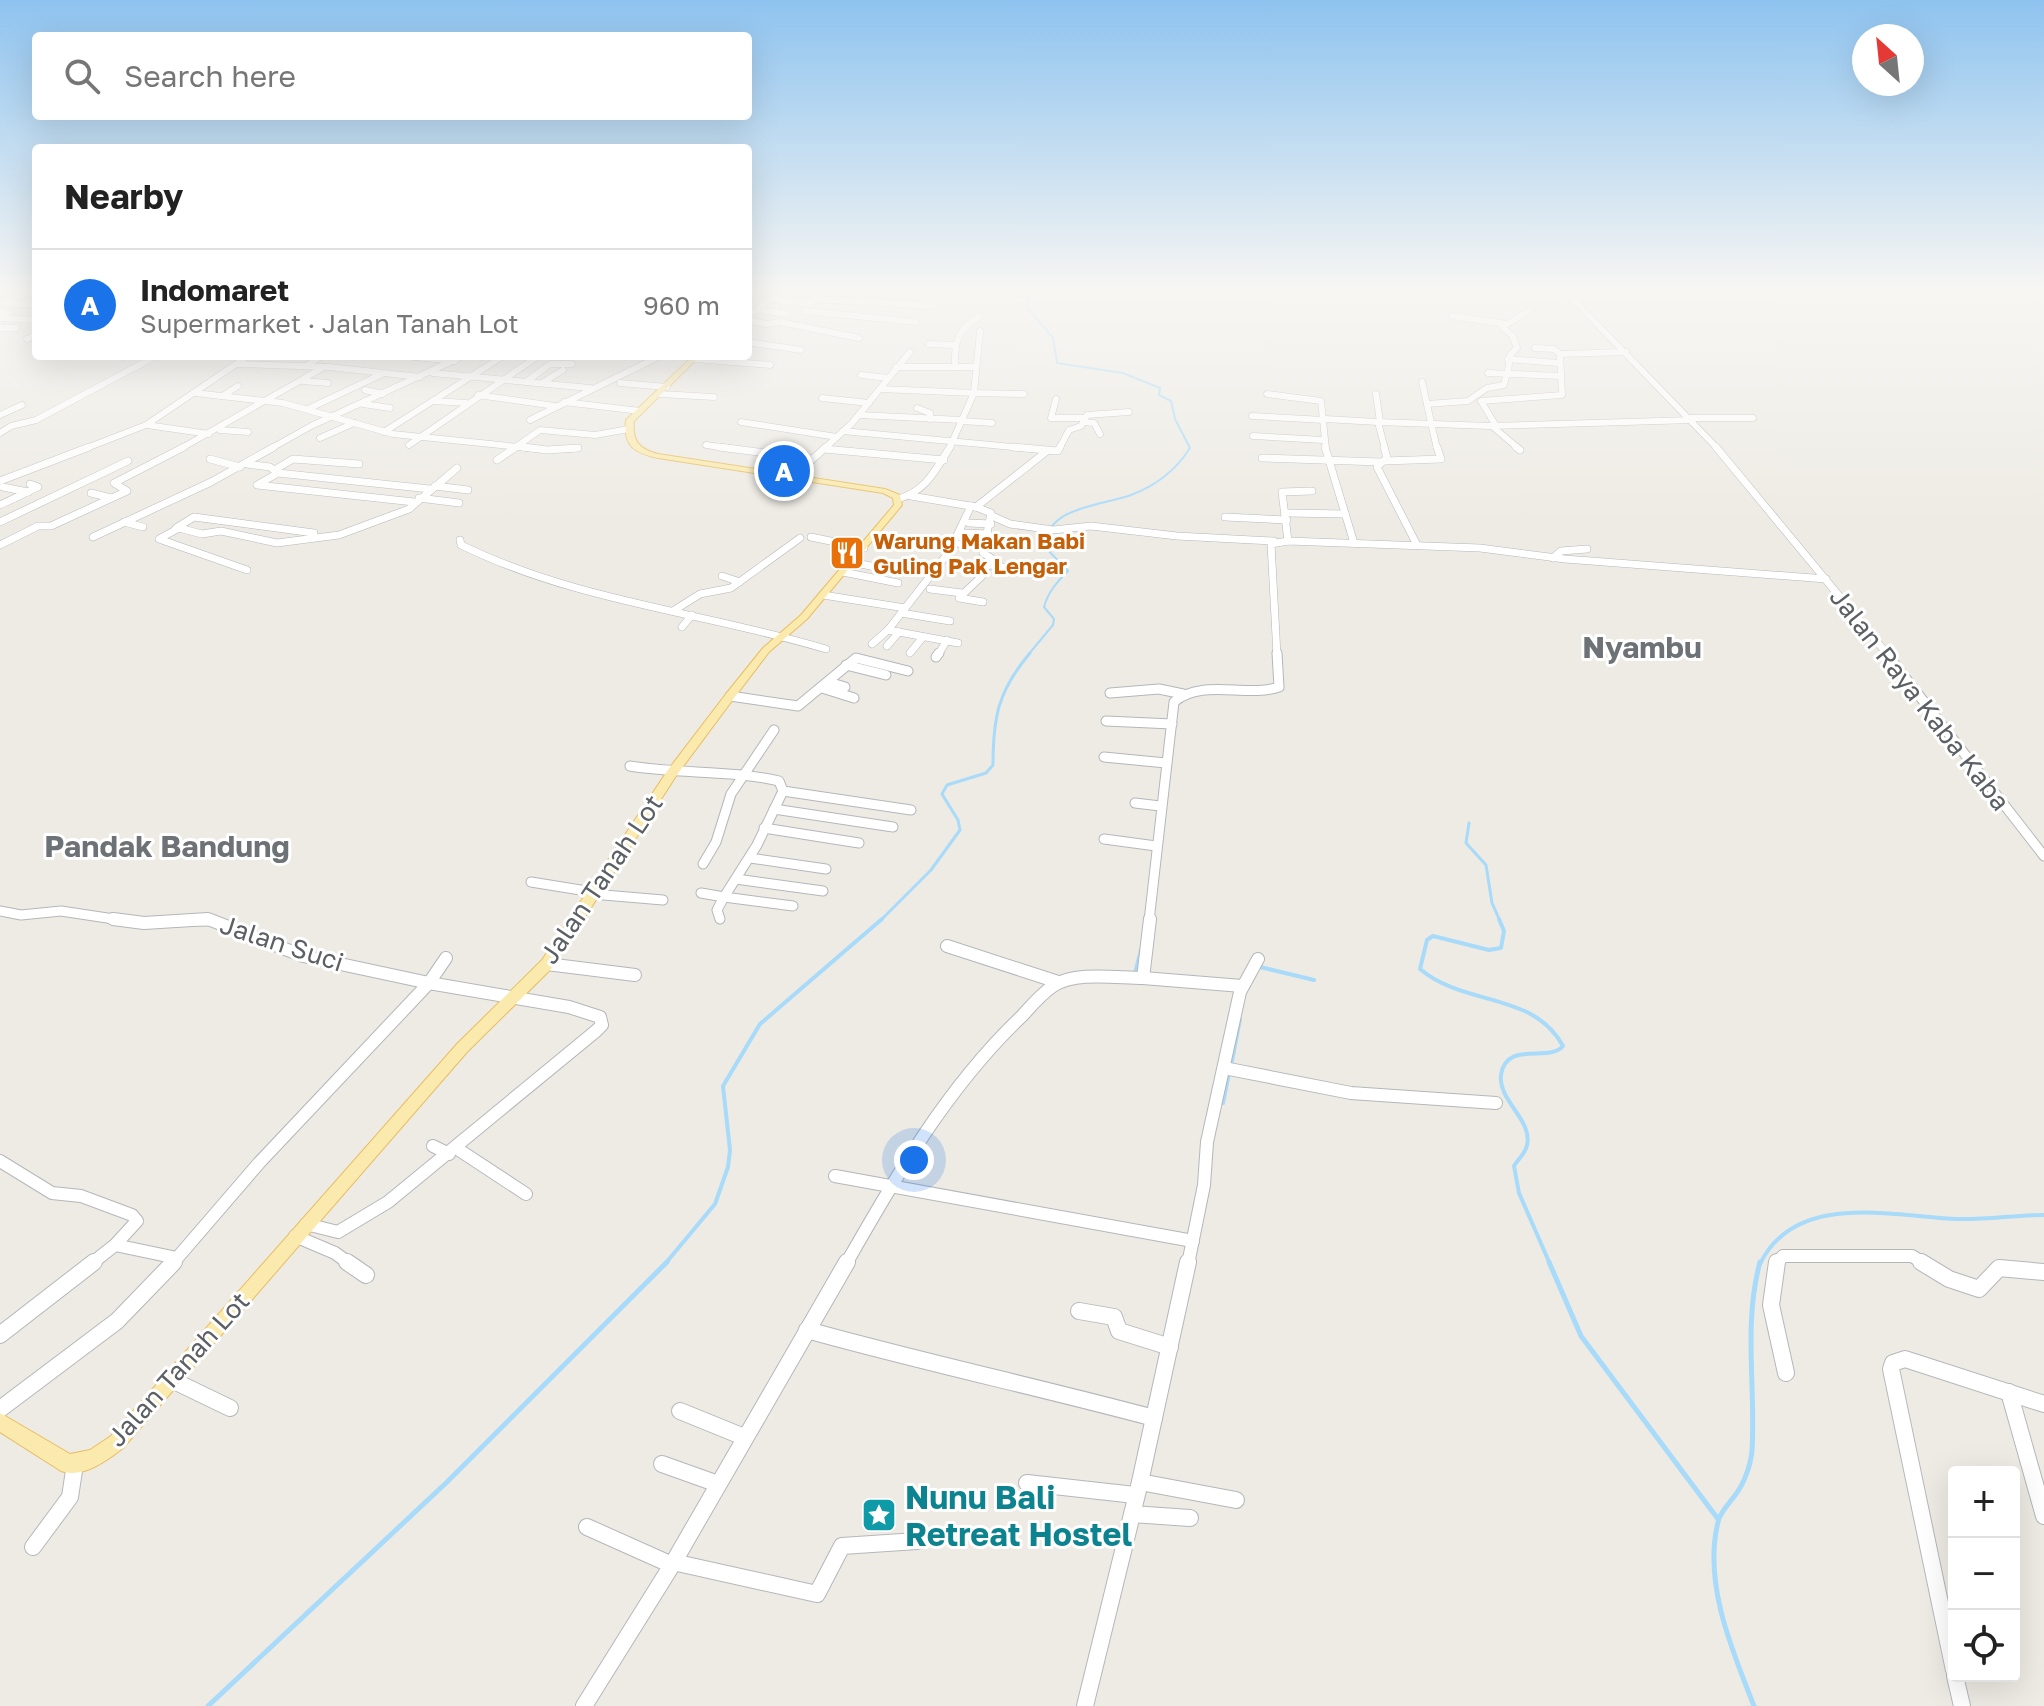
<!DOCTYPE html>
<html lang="en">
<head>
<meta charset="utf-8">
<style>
  :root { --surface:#fff; --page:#f2f2f2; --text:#222; --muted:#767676; --line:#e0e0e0; --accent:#1a73e8 }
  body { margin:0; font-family:"Golos Text",sans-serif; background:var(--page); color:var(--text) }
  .controls { position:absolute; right:24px; bottom:24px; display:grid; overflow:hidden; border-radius:8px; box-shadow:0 8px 32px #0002 }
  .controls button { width:72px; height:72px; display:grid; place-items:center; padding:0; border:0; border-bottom:2px solid var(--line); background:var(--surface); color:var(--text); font:40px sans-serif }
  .compass { position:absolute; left:1852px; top:24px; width:72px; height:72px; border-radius:50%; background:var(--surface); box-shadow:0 8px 32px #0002; rotate:333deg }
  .you { position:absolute; left:914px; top:1160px; width:28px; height:28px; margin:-20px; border:6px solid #fff; border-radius:50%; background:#1a73e8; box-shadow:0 0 0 12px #1a73e833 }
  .badge { display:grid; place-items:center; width:52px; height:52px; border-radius:50%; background:var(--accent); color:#fff; font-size:26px; font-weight:700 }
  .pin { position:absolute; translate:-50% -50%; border:4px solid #fff; box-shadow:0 2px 8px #0006 }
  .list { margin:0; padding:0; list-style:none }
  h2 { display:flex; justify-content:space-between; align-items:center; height:104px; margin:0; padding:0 32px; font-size:34px }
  h2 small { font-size:26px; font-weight:400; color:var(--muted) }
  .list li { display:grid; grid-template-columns:52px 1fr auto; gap:24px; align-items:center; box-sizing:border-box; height:112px; padding:0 32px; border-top:2px solid var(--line) }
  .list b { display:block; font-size:30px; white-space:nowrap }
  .list p { margin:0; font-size:26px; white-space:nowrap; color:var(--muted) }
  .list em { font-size:26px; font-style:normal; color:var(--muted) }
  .icon { flex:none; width:44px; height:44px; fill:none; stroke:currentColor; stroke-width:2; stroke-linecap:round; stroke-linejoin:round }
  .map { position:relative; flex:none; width:2044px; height:1706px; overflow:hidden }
  .search { position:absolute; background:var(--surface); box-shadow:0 8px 32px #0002; left:32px; top:32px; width:720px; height:88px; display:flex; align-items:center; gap:20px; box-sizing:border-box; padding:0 28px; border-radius:8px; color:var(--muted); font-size:30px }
  .panel { position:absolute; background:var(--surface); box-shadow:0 8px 32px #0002; left:32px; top:144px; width:720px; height:216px; border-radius:8px }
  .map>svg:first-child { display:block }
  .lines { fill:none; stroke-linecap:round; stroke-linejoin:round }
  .stream-far3 { stroke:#a8dafa; stroke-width:2 }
  .stream-far2 { stroke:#a8dafa; stroke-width:3 }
  .stream-far1 { stroke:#a8dafa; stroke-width:4 }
  .stream { stroke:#a8dafa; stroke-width:5 }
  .minor-far4-casing { stroke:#b4b7ba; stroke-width:7 }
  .minor-far3-casing { stroke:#b4b7ba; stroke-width:8 }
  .minor-far2-casing { stroke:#b4b7ba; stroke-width:11 }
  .minor-far1-casing { stroke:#b4b7ba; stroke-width:14 }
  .minor-casing { stroke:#b4b7ba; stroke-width:18 }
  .major-casing { stroke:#e8bd62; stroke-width:2 }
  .minor-far4 { stroke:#fff; stroke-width:6 }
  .minor-far3 { stroke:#fff; stroke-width:7 }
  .minor-far2 { stroke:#fff; stroke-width:9 }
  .minor-far1 { stroke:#fff; stroke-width:12 }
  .minor { stroke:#fff; stroke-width:16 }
  .major { fill:#faeaad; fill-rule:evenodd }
  .labels { text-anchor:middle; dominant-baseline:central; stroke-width:6; stroke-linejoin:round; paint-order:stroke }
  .far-food-label { font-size:22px; font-weight:bold; fill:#c56008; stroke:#fff; text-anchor:start }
  .street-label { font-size:26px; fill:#5c6064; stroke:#fff }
  .quarter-label { font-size:30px; font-weight:bold; fill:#6d7276; stroke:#fff }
  .near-culture-label { font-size:32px; font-weight:bold; fill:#0d838f; stroke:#fff; text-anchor:start }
</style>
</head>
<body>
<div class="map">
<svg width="2044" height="1706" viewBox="0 0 2044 1706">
  <rect width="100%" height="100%" fill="#eeebe4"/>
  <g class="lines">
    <path class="stream-far3" d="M1009 288 1029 301 1027 307 1053 338 1057 363 1123 373 1160 388 1159 395 1171 401 1175 419 1190 448C1176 470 1155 486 1131 495 1101 506 1048 506 1044 546L1068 571C1057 582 1048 592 1044 607L1054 619 1053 625 1028 655"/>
    <g class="stream-far2">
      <path d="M1469 823 1466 843 1486 865 1492 903 1500 921"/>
      <path d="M880 921 931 870 960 830 958 820 942 794 947 785 986 773 993 765C993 717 998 691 1030 653"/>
    </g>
    <g class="stream-far1">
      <path d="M1499 919 1504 931 1501 948 1489 950 1433 936 1427 940 1420 969C1465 1007 1533 991 1563 1046 1549 1063 1506 1040 1501 1075 1498 1101 1533 1120 1527 1145 1526 1153 1518 1159 1514 1166L1519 1193 1550 1264"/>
      <path d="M1260 967 1314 980"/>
      <path d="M1135 973 1141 950"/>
      <path d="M1231 1066 1240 1019"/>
      <path d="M1223 1103 1229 1073"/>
      <path d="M665 1264 715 1204 728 1167 730 1150 723 1086 760 1024 882 919"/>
      <path d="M1760 1264C1795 1191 1892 1216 1957 1219 1986 1220 2015 1215 2044 1215"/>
    </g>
    <g class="stream">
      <path d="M1549 1262 1581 1336 1718 1519"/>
      <path d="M208 1706 446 1483 667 1262"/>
      <path d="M1754 1706C1732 1650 1703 1583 1718 1522 1720 1511 1732 1501 1738 1491 1745 1481 1751 1463 1752 1451 1756 1387 1743 1325 1760 1262"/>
    </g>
    <g class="minor-far4-casing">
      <g id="minor-far4">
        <path d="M1562 288 1718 449"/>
        <path d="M815 299 935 306"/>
        <path d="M773 300 810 304"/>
        <path d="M6 302 22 295 23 288"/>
        <path d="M812 302 824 288"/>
        <path d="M4 303 36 305"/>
        <path d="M760 310 787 314"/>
        <path d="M805 311 916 322"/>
        <path d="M0 312 8 313 1 318 36 320"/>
        <path d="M748 316 786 288"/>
        <path d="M1452 316 1506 324"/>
        <path d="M748 320 766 324 780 322 859 338"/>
        <path d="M0 328H16"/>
        <path d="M27 339 36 335"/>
        <path d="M753 343 801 350"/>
        <path d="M929 344 953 345"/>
        <path d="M1535 348 1554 349 1560 354"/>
        <path d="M405 356 455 361"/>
        <path d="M479 356 482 357"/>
        <path d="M695 359 770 365"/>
        <path d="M1508 359 1558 363"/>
        <path d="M237 364 329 367 420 377"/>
        <path d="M306 366 321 356"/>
        <path d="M896 367H976"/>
        <path d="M955 367C954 344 957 329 979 317"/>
        <path d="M1508 372 1510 355 1517 348 1512 335 1502 327 1529 311"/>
        <path d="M433 373 590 388"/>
        <path d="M1488 373 1560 376"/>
        <path d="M861 375 888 378"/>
        <path d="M303 381 328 383"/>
        <path d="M526 382 550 364H572"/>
        <path d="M1422 382 1437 449"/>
        <path d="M542 383 563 370"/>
        <path d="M620 383 667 387"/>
        <path d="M880 389 974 393"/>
        <path d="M365 390 383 394"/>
        <path d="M195 393 283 403 393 434 538 449"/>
        <path d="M974 393 1024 394"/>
        <path d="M660 394 714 397"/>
        <path d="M1267 394 1321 401 1326 449"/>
        <path d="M1376 394 1380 422"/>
        <path d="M224 395 238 386"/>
        <path d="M478 395 555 406"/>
        <path d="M822 398 869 403"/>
        <path d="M1056 399 1051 418H1083"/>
        <path d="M434 401 466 403"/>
        <path d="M564 402 640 411"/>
        <path d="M363 404 390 408"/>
        <path d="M1427 404 1468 401 1487 388 1504 385 1506 376"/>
        <path d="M917 408 930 413V419"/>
        <path d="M308 409 382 374"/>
        <path d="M0 415 22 405"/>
        <path d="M859 415 962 420"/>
        <path d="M1252 416 1324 420"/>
        <path d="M1691 418H1753"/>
        <path d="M1325 419 1378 422"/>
        <path d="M530 420 660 356"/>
        <path d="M962 421 992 423"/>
        <path d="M741 422 837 437"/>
        <path d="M1083 422 1094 423 1100 434"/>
        <path d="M147 425 209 434"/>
        <path d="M1492 426 1519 449"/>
        <path d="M1496 426 1481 401 1562 395 1560 354 1626 352"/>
        <path d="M220 430 248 432"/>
        <path d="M843 431 1034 449"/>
        <path d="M384 432 503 356"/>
        <path d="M0 433 11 426 36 420 156 356"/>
        <path d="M1253 436 1323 440"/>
        <path d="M320 438 354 423"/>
        <path d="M409 445 538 356"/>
        <path d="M706 445 735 449"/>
        <path d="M84 449 146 425 248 356"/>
        <path d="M180 449 324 367"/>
        <path d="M270 449 311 426 463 356"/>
        <path d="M513 449 540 430 595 435 629 429"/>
        <path d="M566 449 578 448"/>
        <path d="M824 449 852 423 910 352"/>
        <path d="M949 449 974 393 980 331"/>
        <path d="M1059 449 1069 430 1081 426 1087 415 1129 412"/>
        <path d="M1385 449 1378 422 1490 426 1693 420"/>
      </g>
    </g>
    <g class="minor-far3-casing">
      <g id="minor-far3">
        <path d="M523 447 547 450 578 448"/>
        <path d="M719 447 812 459"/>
        <path d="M1013 447 1058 451 1060 447"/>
        <path d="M1325 447 1354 543"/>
        <path d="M1384 447 1387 458 1377 467 1417 545"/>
        <path d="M1516 447 1520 450"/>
        <path d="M1716 447 1888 655"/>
        <path d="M824 449 944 460"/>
        <path d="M1262 458 1381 462"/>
        <path d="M210 459 240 467"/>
        <path d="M497 460 516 447"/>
        <path d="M1385 461 1441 459 1437 447"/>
        <path d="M247 464 270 467 278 473 430 489"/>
        <path d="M276 469 293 459 359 464"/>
        <path d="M278 473 257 485 414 502"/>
        <path d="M794 476 826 447"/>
        <path d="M0 481 89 447"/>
        <path d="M435 486 468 490"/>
        <path d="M3 487 28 492"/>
        <path d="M91 493 111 498"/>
        <path d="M911 496 976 507 991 513 983 553 991 558 982 576 959 598 983 602"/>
        <path d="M419 498 459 503"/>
        <path d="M898 499C926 491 935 471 950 447"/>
        <path d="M0 505 38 487 30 484"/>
        <path d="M976 507 1047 451"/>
        <path d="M1286 513 1345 514"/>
        <path d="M992 516 1010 524 1053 530 1091 526 1177 536 1274 541"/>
        <path d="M1225 517 1287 520"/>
        <path d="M0 522 128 461"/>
        <path d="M124 522 143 527"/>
        <path d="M969 523 991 524"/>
        <path d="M176 528 194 517 314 533"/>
        <path d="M963 533 988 534"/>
        <path d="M93 537 211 482 274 447"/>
        <path d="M811 537 864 548"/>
        <path d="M460 540 461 545C578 602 703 612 826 649"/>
        <path d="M1288 541 1282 492 1312 491"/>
        <path d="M960 544 985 545"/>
        <path d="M0 545 38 526H51L127 491 114 483 184 447"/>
        <path d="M1553 558 1561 551 1587 549"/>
        <path d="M851 562 895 571"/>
        <path d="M990 565 1028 571"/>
        <path d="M247 570 159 539 179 528 202 534 221 531 277 543 339 535 409 509 457 468"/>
        <path d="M843 572 898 583"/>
        <path d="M722 576 740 582"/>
        <path d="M930 589 962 593"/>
        <path d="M823 595 905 608"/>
        <path d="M673 611 700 594 731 588 800 538"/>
        <path d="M901 613 950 621"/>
        <path d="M682 627 692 615"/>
        <path d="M958 643 888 630 949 552 971 506"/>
        <path d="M872 644 888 630"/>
        <path d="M887 646 899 632"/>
        <path d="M910 653 923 637"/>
        <path d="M938 655 947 640"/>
        <path d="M1277 655 1271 544 1288 541 1480 548 1565 559 1826 579"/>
      </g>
    </g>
    <g class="minor-far2-casing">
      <g id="minor-far2">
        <path d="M1886 653 2044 856"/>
        <path d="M936 657 939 653"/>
        <path d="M846 665 886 675"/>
        <path d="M828 682 845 687"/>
        <path d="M822 688 854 698"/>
        <path d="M1110 693 1159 689 1183 694"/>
        <path d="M730 696 798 706 856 658 908 671"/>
        <path d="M1106 721 1172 724"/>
        <path d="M1104 757 1166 763"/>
        <path d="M630 766C679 774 732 770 779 781L783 791 757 845 724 897 793 906"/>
        <path d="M783 791 911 810"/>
        <path d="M1135 803 1160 806"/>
        <path d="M774 809 893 827"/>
        <path d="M764 828 859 843"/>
        <path d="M1104 839 1156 846"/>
        <path d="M750 858 826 869"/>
        <path d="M703 864 716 842 731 794 774 730"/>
        <path d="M736 879 823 891"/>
        <path d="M531 882 593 892"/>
        <path d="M701 893 724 897 717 910 720 919"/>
        <path d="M592 894 663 900"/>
        <path d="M0 911 21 915 61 911 127 921"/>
        <path d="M184 921H212"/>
        <path d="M1149 921 1174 702C1202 678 1246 698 1279 687L1277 653"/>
      </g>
    </g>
    <g class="minor-far1-casing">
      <g id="minor-far1">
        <path d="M113 919 144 923 208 919 303 956 429 983 569 1007 600 1017 602 1025 596 1031 388 1202 338 1232 306 1224"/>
        <path d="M947 946 1058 982"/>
        <path d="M547 964 635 975"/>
        <path d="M1143 978 1242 986"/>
        <path d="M1224 1068 1351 1093 1496 1103"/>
        <path d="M433 1146 449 1154"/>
        <path d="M456 1148 526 1194"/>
        <path d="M0 1161 52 1193 81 1196 132 1215 137 1221 115 1245 91 1264"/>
        <path d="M835 1176 1193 1241"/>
        <path d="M295 1236 335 1253 350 1264"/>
        <path d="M115 1245 177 1258"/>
        <path d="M172 1264 259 1163 429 983 446 958"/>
        <path d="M846 1264C896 1176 948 1086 1022 1016 1031 1006 1041 994 1053 986 1075 971 1117 978 1143 978L1150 919"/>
        <path d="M1188 1264 1204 1185 1207 1142 1240 992 1258 959"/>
        <path d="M1776 1264 1783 1256H1912L1925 1264"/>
      </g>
    </g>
    <g class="minor-casing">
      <g id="minor">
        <path d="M347 1262 366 1275"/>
        <path d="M1777 1262 1771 1305 1786 1373"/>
        <path d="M1921 1262 1949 1279 1979 1289 1999 1268 2044 1272"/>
        <path d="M1079 1311 1114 1317 1119 1331 1170 1347"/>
        <path d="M807 1330C922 1362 1038 1387 1154 1418"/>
        <path d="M0 1335 94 1262"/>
        <path d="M172 1380 230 1408"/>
        <path d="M2009 1392 2044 1516"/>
        <path d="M0 1409 117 1321 174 1262"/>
        <path d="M680 1411 744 1437"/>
        <path d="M662 1464 718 1484"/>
        <path d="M1140 1482 1236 1500"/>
        <path d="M1027 1483 1135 1495"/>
        <path d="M1132 1514 1190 1518"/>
        <path d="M587 1527 672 1565"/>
        <path d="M33 1547 70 1497 75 1464"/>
        <path d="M673 1562 817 1594 842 1546 917 1541"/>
        <path d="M1954 1670 1891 1369 1893 1363 1905 1359 2044 1404"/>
        <path d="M1955 1676 1962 1706"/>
        <path d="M584 1706 672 1565 847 1262"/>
        <path d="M1085 1706 1140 1482 1188 1262"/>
      </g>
    </g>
    <g class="major-casing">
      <path id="major" d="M693 356H700L634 421C632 441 639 449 658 454L885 489 900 495 902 505 807 619 769 652 734 698 676 776 552 968 467 1052 123 1448C108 1460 82 1479 61 1471L0 1432V1413L70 1454 90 1450 111 1436 457 1044 542 960 668 770 726 694 763 648 801 615 894 505 893 498 883 493 658 458C634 453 623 446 626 420Z"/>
    </g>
    <use href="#minor-far4" class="minor-far4"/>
    <use href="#minor-far3" class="minor-far3"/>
    <use href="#minor-far2" class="minor-far2"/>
    <use href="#minor-far1" class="minor-far1"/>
    <use href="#minor" class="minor"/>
    <use href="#major" class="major"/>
  </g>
  <linearGradient id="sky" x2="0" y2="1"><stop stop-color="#8ec3ef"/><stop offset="0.55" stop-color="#f7f6f3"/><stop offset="1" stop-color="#f7f6f3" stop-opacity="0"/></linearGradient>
  <rect width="2044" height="527" fill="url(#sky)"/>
  <defs>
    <g id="restaurant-square" transform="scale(1.8)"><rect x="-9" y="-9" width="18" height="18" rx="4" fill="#e8710a" stroke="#fff"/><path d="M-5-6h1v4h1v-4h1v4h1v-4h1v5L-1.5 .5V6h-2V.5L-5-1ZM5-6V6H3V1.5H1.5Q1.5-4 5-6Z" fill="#fff"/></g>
    <g id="sight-square" transform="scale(1.8)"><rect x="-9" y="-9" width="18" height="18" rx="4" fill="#0f9aa8" stroke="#fff"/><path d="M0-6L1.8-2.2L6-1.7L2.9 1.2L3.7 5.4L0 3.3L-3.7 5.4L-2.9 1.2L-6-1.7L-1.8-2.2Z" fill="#fff"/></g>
  </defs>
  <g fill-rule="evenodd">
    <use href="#restaurant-square" x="847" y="553"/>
    <use href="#sight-square" x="879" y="1515"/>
  </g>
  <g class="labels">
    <g class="far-food-label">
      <text x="873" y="540">Warung Makan Babi<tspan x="873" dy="25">Guling Pak Lengar</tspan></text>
    </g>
    <g class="street-label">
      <text transform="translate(1920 699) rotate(52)">Jalan Raya Kaba Kaba</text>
      <text transform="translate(601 879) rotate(-56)">Jalan Tanah Lot</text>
      <text transform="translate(282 943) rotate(18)">Jalan Suci</text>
      <text transform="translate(178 1369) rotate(-48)">Jalan Tanah Lot</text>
    </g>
    <g class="quarter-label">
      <text x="1642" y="647">Nyambu</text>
      <text x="167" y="846">Pandak Bandung</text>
    </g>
    <g class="near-culture-label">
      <text x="905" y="1497">Nunu Bali<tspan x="905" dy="37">Retreat Hostel</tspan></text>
    </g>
  </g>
</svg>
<div class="controls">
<button>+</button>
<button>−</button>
<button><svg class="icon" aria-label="locate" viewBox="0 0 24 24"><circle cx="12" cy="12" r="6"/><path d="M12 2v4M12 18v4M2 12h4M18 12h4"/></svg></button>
</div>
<svg class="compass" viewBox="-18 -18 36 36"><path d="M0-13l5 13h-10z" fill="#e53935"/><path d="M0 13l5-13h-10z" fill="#767676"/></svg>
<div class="you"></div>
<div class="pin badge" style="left:784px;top:471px">A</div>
<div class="search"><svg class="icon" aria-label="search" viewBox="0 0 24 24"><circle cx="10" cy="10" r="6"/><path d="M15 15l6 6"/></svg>Search here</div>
<section class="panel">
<h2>Nearby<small></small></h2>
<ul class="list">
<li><span class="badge">A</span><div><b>Indomaret</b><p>Supermarket · Jalan Tanah Lot</p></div><em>960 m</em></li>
</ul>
</section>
</div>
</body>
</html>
